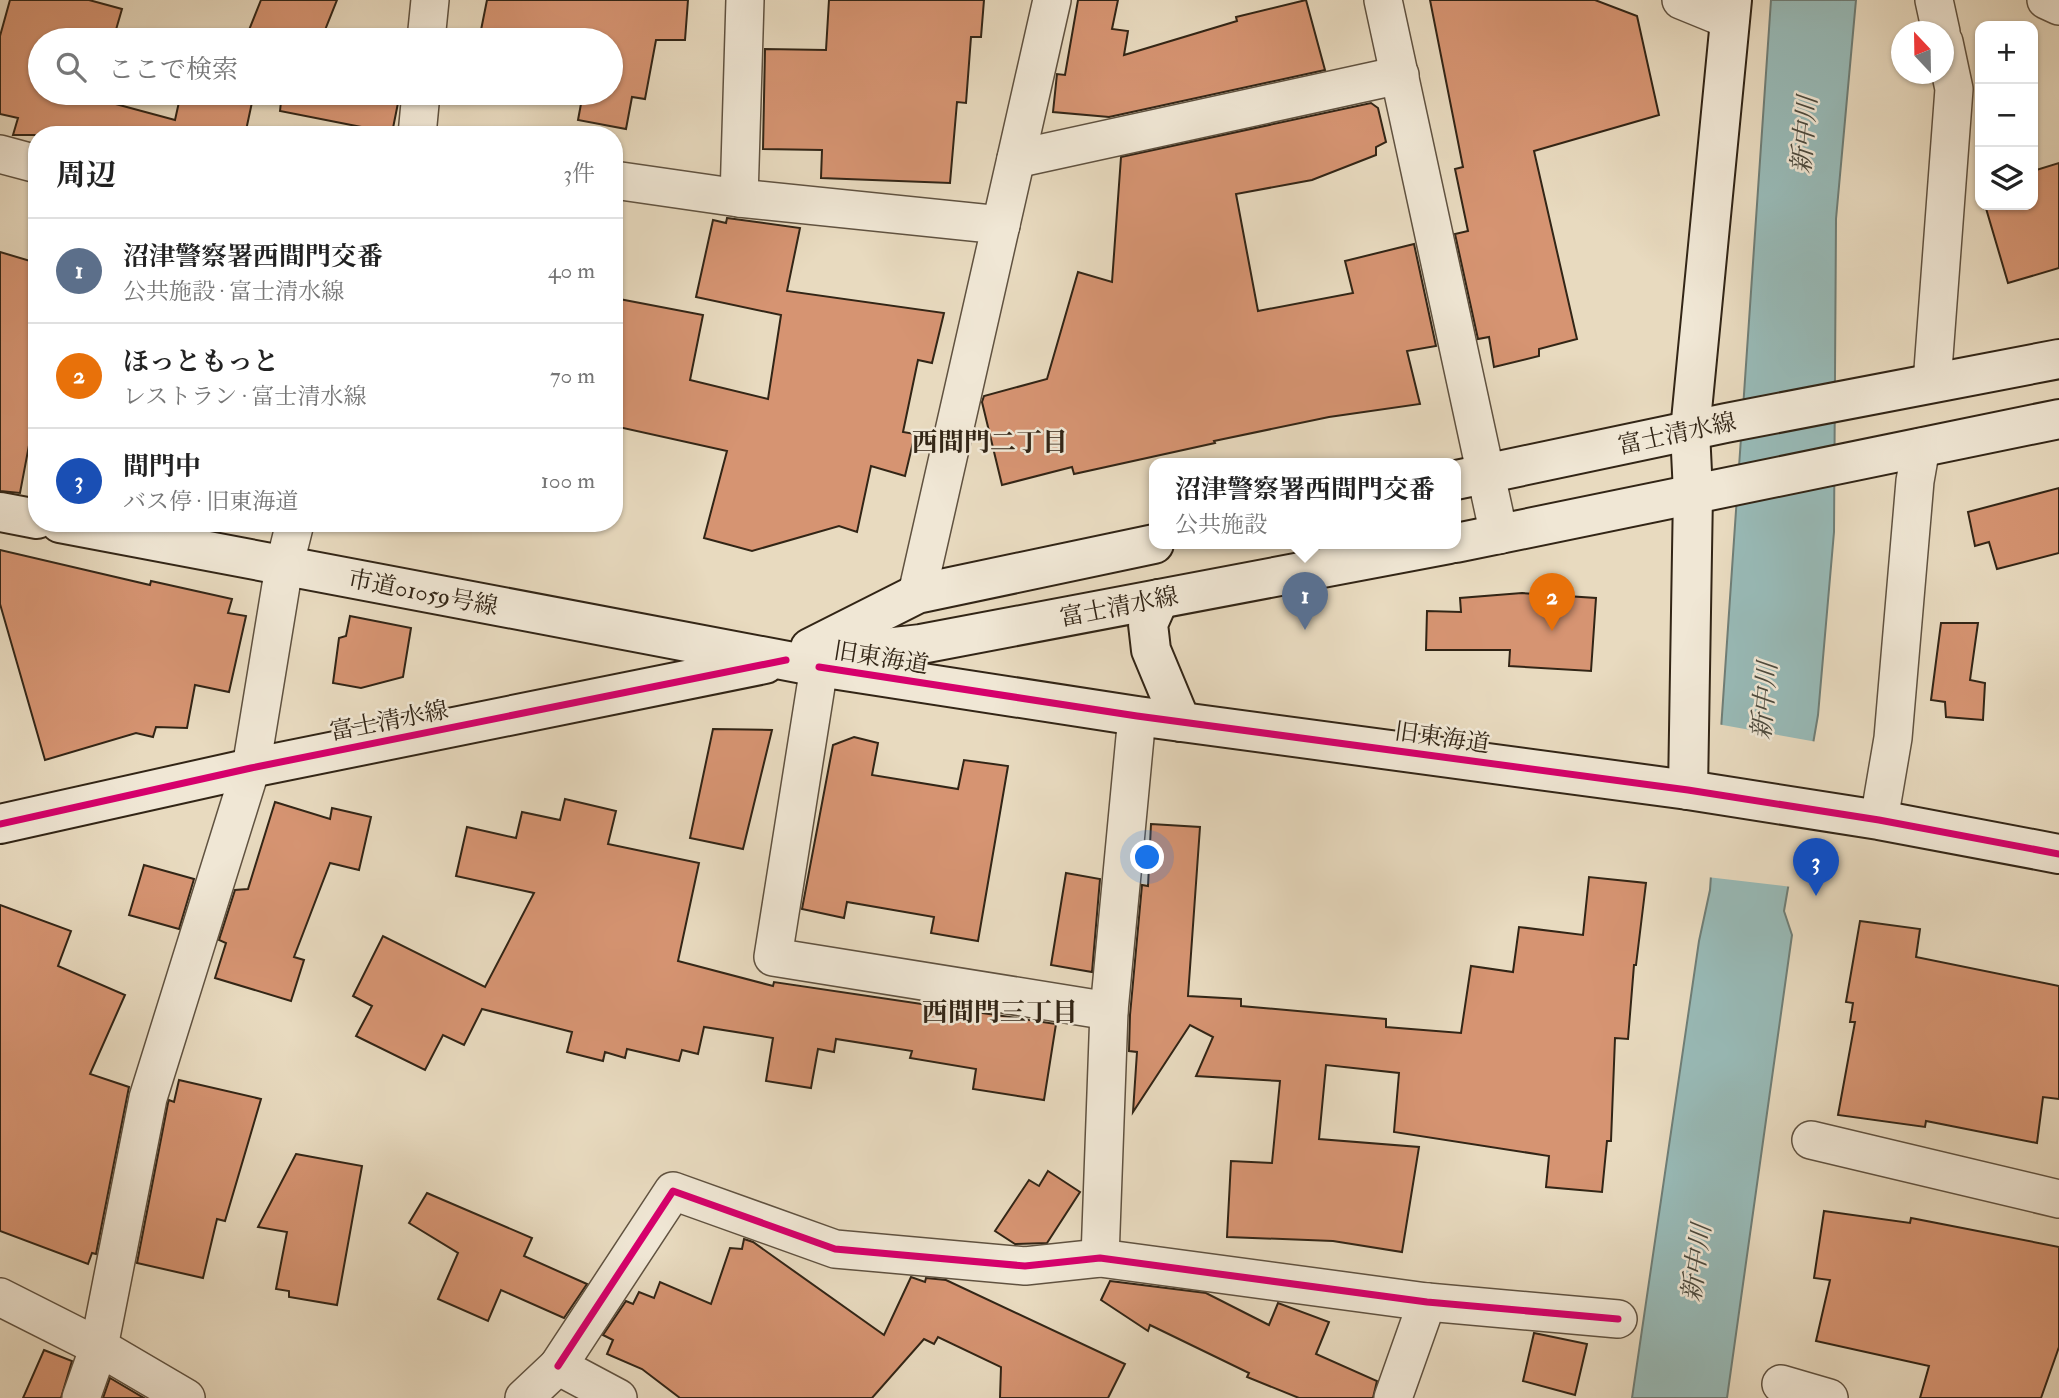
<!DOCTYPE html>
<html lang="ja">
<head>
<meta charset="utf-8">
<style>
  :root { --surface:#fff; --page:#f2f2f2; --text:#222; --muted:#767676; --line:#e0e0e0; --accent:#d93025 }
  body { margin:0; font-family:"IM FELL Double Pica","Noto Serif JP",serif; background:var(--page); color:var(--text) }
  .controls { position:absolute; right:21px; top:21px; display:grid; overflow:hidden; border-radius:14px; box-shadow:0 2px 5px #0004 }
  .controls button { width:63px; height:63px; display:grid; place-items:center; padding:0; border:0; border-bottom:2px solid var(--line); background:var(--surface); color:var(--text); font:35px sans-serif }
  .compass { position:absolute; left:1891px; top:21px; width:63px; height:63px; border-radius:50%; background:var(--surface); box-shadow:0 2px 5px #0004; rotate:338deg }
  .you { position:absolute; left:1148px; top:858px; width:24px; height:24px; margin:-18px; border:5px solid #fff; border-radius:50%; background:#1a73e8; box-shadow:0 0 0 10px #1a73e833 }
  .badge { display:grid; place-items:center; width:46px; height:46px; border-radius:50%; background:var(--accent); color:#fff; font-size:23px; font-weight:700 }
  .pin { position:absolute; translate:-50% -58px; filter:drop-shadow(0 2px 4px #0008) }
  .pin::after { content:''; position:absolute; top:37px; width:24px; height:21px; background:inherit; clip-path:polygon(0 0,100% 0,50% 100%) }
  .popup { position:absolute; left:1149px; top:458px; width:312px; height:91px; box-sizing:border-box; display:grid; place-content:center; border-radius:14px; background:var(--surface); filter:drop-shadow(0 2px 5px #0005); font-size:23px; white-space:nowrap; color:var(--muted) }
  .popup b { font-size:26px; color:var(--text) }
  .popup::after { content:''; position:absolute; left:50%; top:100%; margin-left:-14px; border:14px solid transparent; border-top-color:var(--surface) }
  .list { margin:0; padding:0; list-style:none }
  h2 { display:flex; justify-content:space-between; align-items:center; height:91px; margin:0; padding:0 28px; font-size:30px }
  h2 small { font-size:23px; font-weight:400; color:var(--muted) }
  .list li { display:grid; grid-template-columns:46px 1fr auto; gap:21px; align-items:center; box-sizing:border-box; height:105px; padding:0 28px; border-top:2px solid var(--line) }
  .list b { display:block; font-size:26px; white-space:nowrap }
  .list p { margin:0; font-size:23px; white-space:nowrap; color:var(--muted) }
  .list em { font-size:23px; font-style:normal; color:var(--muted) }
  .icon { flex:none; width:38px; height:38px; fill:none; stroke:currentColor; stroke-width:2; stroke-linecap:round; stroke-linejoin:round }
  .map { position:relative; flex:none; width:2059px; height:1398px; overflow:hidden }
  .search { position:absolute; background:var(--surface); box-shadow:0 2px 5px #0004; left:28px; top:28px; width:595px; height:77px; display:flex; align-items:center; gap:18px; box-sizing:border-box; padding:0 24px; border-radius:38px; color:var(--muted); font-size:26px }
  .panel { position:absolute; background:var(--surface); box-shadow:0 2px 5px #0004; left:28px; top:126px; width:595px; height:406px; border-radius:28px }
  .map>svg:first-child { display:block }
  .water { fill:#98bab7; stroke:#6f7e77; stroke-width:2 }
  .pier { fill:#e8dabf }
  .building { fill:#d69472; stroke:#322516; stroke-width:2 }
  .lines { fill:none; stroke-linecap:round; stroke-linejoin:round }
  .street-casing { stroke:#605240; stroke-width:40 }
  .secondary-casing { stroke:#322516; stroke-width:42 }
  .street { stroke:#f0e7d5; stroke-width:37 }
  .secondary { stroke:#f0e7d5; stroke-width:38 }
  .cycleway-casing { stroke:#f0e7d5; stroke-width:11 }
  .cycleway { stroke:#d6006c; stroke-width:7 }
  .labels { text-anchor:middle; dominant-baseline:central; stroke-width:5; stroke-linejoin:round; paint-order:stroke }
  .street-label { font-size:24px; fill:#322516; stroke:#f0e7d5 }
  .water-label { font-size:26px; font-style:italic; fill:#4c4a3e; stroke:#f0e7d5 }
  .neighbourhood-label { font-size:26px; font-weight:bold; fill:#322516; stroke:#f0e7d5 }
</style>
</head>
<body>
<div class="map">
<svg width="2059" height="1398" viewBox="0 0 2059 1398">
  <rect width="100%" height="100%" fill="#e8dabf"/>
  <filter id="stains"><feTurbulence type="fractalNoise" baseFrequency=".00286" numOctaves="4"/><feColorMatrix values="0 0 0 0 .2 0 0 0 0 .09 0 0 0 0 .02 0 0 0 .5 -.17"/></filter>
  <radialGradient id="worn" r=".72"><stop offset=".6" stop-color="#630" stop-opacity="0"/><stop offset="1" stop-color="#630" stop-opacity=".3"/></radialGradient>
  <path class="water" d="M1771 0H1856L1836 219 1834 532 1818 715 1784 911 1792 935 1727 1398H1632L1699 941 1710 890Z"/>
  <path class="pier" d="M1717 724 1817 742 1792 887 1707 877Z"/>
  <g class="building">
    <path d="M10 0H89L122 9 113 40H40V93H98L97 99 175 120 181 93H254L245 135H13L18 118 0 114V36Z"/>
    <path d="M261 0H337L321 40H245Z"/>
    <path d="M487 0H688L685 40H656L645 99 632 97 626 129 578 120 583 93H611V40H479Z"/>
    <path d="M829 0H984L981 37H971L966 103 957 102 950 183 821 178 822 150 763 149 765 49 826 50Z"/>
    <path d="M1078 0H1118L1112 29 1128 31 1124 55 1237 21 1236 17 1306 0 1325 70 1109 117 1053 112 1057 74 1065 75Z"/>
    <path d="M1430 0H1595L1637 16 1659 115 1534 151 1577 339 1539 349V356L1494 367 1489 337 1478 339 1455 234 1468 231 1455 169 1463 167Z"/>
    <path d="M282 93H400L392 133 280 111Z"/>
    <path d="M1371 103 1378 108 1386 142 1376 147V155L1312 180 1236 194 1258 311 1353 293 1345 261 1414 244 1436 346 1407 351 1420 404 1329 417 1214 441 1215 443 1074 474 1072 467 1002 485 982 402 984 396 1047 379 1078 272 1112 282 1121 157Z"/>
    <path d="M2059 163V268L2008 283 1985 205H2033V171Z"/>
    <path d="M727 218 800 228 787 291 944 313 932 363 918 360 903 432 915 434 905 476 871 466 857 532 839 526 752 551 704 538 727 451 614 426V298L703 315 690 380 768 399 781 315 696 297 713 220 726 223Z"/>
    <path d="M0 252 37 263V403L20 493 0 491Z"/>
    <path d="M2059 488V553L1997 569 1989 542 1975 546 1968 512Z"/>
    <path d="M0 550 150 585 151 581 232 599 228 613 246 616 229 692 195 685 187 728 156 727 153 737 136 733 45 760 0 604Z"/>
    <path d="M1522 593 1596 598 1591 671 1509 666 1510 650H1426L1427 611 1461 612 1460 598Z"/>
    <path d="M350 616 411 628 403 677 361 688 333 683 339 638 346 636Z"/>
    <path d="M1941 623H1978L1970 680 1985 683 1983 720 1946 717 1945 702 1931 700Z"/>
    <path d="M713 729 772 730 743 849 690 838Z"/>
    <path d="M854 737 878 743 872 775 958 789 964 760 1008 766 978 941 931 933 934 917 847 902 844 918 802 909 833 745Z"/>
    <path d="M565 799 616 811 608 844 699 863 678 961 773 986 774 982 1056 1024 1044 1100 973 1089 976 1069 910 1058 912 1051 836 1039 834 1052 818 1049 811 1088 766 1081 773 1038 704 1027 698 1054 682 1050 679 1061 627 1049 625 1058 605 1052 603 1061 567 1052 572 1032 482 1009 464 1045 443 1035 425 1070 356 1036 372 1006 353 996 383 936 485 987 534 893 456 876 467 827 516 838 522 812 560 820Z"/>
    <path d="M275 802 330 819 332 808 371 817 359 870 330 863 294 957 304 960 291 1001 215 978 226 943 219 940 235 890 248 889Z"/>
    <path d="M1151 824 1200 827 1188 996 1241 999V1006L1386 1019V1027L1461 1033 1471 966 1513 972 1519 927 1583 935 1589 877 1646 883 1636 965H1634L1628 1039 1615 1038 1611 1141H1607L1602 1192 1546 1187 1549 1156 1394 1132 1399 1073 1326 1065 1319 1139 1419 1147 1402 1252 1333 1241 1227 1237 1231 1161 1272 1163 1280 1081 1196 1076 1213 1037 1190 1025 1133 1112 1137 1052 1129 1051 1130 1015 1142 885 1148 886Z"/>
    <path d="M144 865 194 879 179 929 129 915Z"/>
    <path d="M1066 873 1100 879 1092 972 1051 965Z"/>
    <path d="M0 905 71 931 58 966 125 995 90 1074 129 1087 96 1254 92 1253 88 1264 0 1231Z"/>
    <path d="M1860 921 1920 929 1916 957 2059 986V1099L2043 1097 2037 1143 1926 1121 1925 1127 1838 1115 1855 1022H1850L1853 1003 1846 1002Z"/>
    <path d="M179 1080 261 1099 225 1221 217 1219 203 1278 137 1263 168 1103 169 1100 174 1102Z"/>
    <path d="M296 1154 362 1166 337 1305 289 1297V1291L276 1289 287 1232 258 1227Z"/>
    <path d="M1048 1171 1080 1192 1047 1243 1015 1244 995 1231 1029 1180 1039 1186Z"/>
    <path d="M427 1193 532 1238 524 1256 587 1284 564 1318 501 1290 488 1321 438 1299 458 1253 409 1223Z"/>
    <path d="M1824 1211 1910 1223 1911 1218 2059 1247V1347L2041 1398H1920L1929 1366 1816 1341 1830 1280 1814 1278Z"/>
    <path d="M744 1239 753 1242 884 1335 911 1277 925 1282 926 1278 946 1280 1125 1364 1108 1398H1000L1001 1367 938 1337 934 1344 924 1339 872 1398H680L642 1369 607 1354 613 1340 603 1335 626 1301 633 1304 639 1292 654 1298 660 1282 711 1304 730 1248 742 1249Z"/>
    <path d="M1110 1281 1206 1293 1269 1325 1278 1303 1329 1322 1316 1354 1377 1381 1373 1398H1299L1247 1377 1249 1373 1150 1325 1148 1331 1101 1300Z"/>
    <path d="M1534 1333 1587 1344 1575 1395 1523 1381Z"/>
    <path d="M44 1350 72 1361 61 1398H23Z"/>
    <path d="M110 1378 144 1398H103Z"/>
  </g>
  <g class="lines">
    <g class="street-casing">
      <g id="street">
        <path d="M1383 0 1499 535"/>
        <path d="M1681 0 1730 20"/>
        <path d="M1934 0 1941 32"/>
        <path d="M2046 0 2059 6"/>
        <path d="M426 40 430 0"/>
        <path d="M417 135 421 93"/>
        <path d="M0 154 37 164"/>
        <path d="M1016 159 1400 75"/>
        <path d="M614 180 739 198 1001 225"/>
        <path d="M739 198 745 0"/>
        <path d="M1932 383 1954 89 1944 42"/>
        <path d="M917 594 1052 0"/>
        <path d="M819 667 773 957 1109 1011"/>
        <path d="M1879 820 1893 738 1915 481 1921 447"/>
        <path d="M1811 1140 2059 1199"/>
        <path d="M1100 1258 1109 1011 1137 716"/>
        <path d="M0 1297 99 1347 186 1398"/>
        <path d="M558 1366 673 1191 835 1249 1025 1266 1100 1258 1427 1302 1618 1319"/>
        <path d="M1781 1384 1829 1398"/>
        <path d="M81 1398 99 1347 148 1098 251 768 284 567 295 523"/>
        <path d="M524 1398 558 1366 618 1398"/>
        <path d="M1393 1398 1427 1302"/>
      </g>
    </g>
    <g class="secondary-casing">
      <g id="secondary">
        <path d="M1456 480 1726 423 2059 359"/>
        <path d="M0 512 37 519"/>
        <path d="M60 523 819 667 1137 716 1688 790 1879 820 2059 854"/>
        <path d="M1456 543 2059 419"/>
        <path d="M1159 599 1148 624 1151 650 1181 722"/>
        <path d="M810 648 917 594 1154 544"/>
        <path d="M824 655 921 644 1449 544"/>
        <path d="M1688 790 1693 493 1690 431 1732 0"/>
        <path d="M0 824 251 768 765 664"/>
      </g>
    </g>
    <use href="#street" class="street"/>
    <use href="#secondary" class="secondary"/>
    <g class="cycleway-casing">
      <g id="cycleway">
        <path d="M819 667 1137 716 1688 790 1879 820 2059 854"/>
        <path d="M0 824 251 768 786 660"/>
        <path d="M558 1366 673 1191 835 1249 1025 1266 1100 1258 1427 1302 1618 1319"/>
      </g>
    </g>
    <use href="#cycleway" class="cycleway"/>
  </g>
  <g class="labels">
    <g class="street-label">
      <text transform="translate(1677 434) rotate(-12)">富士清水線</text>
      <text transform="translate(423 593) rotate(11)">市道01059号線</text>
      <text transform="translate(1119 607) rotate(-11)">富士清水線</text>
      <text transform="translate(881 658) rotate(9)">旧東海道</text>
      <text transform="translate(389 721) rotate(-11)">富士清水線</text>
      <text transform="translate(1442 738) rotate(8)">旧東海道</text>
    </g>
    <g class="water-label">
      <text transform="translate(1805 135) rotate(-85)">新中川</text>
      <text transform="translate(1765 701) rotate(-85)">新中川</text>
      <text transform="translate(1697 1263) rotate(-82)">新中川</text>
    </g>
    <g class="neighbourhood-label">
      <text x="990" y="443">西間門二丁目</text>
      <text x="1000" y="1013">西間門三丁目</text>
    </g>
  </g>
  <rect width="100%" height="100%" filter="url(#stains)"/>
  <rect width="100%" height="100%" fill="url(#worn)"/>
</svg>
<div class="controls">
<button>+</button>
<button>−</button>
<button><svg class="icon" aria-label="layers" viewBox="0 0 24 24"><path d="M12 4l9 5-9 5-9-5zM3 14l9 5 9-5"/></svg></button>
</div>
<svg class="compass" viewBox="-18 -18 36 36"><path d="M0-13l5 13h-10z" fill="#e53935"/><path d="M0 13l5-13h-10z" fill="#767676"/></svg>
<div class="you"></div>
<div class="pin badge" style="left:1305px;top:630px;background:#5c6f8a">1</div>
<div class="popup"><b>沼津警察署西間門交番</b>公共施設</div>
<div class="pin badge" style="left:1552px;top:631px;background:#e8710a">2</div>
<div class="pin badge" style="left:1816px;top:896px;background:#1a4fb4">3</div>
<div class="search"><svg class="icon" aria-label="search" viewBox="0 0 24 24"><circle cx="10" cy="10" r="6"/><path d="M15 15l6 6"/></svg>ここで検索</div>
<section class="panel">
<h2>周辺<small>3件</small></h2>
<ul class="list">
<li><span class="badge" style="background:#5c6f8a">1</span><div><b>沼津警察署西間門交番</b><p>公共施設 · 富士清水線</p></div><em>40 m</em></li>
<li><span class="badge" style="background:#e8710a">2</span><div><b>ほっともっと</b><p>レストラン · 富士清水線</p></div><em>70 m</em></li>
<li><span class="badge" style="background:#1a4fb4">3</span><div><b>間門中</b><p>バス停 · 旧東海道</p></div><em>100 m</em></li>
</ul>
</section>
</div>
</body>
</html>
